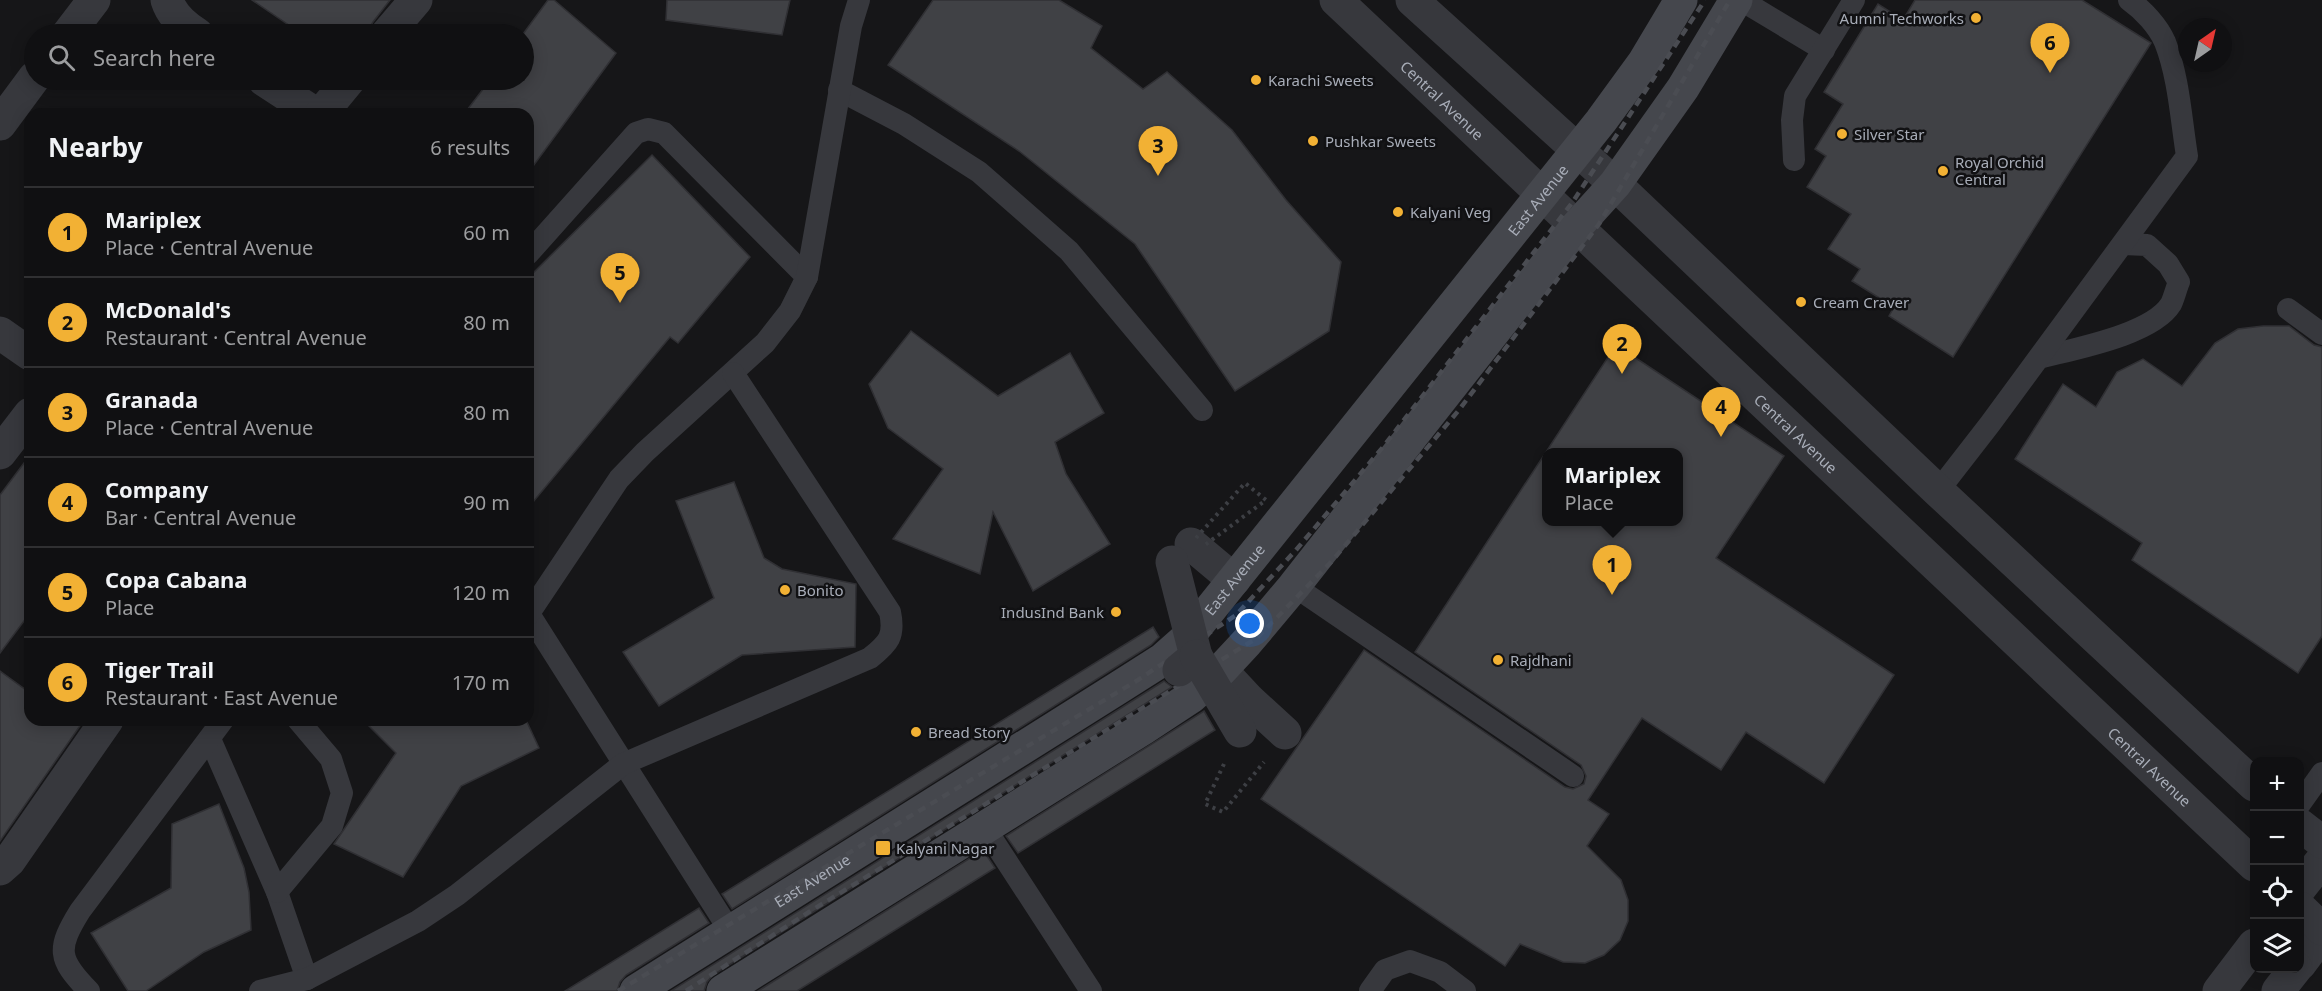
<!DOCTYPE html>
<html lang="en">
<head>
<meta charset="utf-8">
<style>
  :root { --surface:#101012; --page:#19191b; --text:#f1f3f6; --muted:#9c9d9f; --line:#303032; --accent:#f2b134 }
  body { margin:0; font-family:"Noto Sans",sans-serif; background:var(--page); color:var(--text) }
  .controls { position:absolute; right:18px; bottom:18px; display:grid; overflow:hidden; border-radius:12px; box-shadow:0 3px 15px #0003 }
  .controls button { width:54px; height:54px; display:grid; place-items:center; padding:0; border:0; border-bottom:2px solid var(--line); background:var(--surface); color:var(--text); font:30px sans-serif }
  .compass { position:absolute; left:2178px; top:18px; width:54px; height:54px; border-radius:50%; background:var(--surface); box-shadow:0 3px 15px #0003; rotate:34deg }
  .you { position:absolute; left:1250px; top:624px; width:21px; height:21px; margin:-15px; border:4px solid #fff; border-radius:50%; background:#1a73e8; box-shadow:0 0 0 9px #1a73e833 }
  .badge { display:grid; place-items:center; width:39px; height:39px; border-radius:50%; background:var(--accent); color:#111; font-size:20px; font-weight:700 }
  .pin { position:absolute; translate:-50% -50px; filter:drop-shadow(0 2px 3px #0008) }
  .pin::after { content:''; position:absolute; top:32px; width:21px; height:18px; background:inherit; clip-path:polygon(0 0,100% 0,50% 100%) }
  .popup { position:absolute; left:1542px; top:448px; width:141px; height:78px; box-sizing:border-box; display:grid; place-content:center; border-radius:12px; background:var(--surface); filter:drop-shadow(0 2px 4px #0005); font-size:20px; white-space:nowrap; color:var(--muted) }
  .popup b { font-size:22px; color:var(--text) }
  .popup::after { content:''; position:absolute; left:50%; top:100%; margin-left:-12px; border:12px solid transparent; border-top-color:var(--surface) }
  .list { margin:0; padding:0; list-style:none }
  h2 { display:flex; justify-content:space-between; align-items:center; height:78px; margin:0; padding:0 24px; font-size:26px }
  h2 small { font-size:20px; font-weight:400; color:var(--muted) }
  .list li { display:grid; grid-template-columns:39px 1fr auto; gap:18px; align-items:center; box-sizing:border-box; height:90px; padding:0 24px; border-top:2px solid var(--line) }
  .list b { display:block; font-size:22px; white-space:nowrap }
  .list p { margin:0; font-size:20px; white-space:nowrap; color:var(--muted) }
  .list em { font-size:20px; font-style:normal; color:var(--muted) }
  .icon { flex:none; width:33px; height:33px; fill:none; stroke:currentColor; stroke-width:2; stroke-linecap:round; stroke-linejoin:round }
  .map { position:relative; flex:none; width:2322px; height:991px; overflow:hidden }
  .search { position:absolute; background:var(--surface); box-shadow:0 3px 15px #0003; left:24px; top:24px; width:510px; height:66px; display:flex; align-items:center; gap:15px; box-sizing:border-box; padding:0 21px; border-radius:33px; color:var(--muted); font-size:22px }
  .panel { position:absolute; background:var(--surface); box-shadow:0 3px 15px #0003; left:24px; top:108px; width:510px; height:618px; border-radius:18px }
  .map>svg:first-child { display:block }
  .building { fill:#404145; stroke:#303034; stroke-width:1.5; fill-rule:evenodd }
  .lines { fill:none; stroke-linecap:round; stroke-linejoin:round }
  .path { stroke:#3d3f44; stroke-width:4; stroke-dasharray:3 4.5; stroke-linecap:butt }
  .service { stroke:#37383d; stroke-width:22 }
  .pedestrian { stroke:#37383d; stroke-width:33 }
  .minor { stroke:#37383d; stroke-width:33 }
  .tertiary { stroke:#37383d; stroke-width:33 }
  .secondary { stroke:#45474d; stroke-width:33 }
  .rail { stroke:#4a4c52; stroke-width:4.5; stroke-dasharray:8 6; stroke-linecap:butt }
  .path-bridge { stroke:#3d3f44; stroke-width:4; stroke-dasharray:3 4.5; stroke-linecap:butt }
  .pedestrian-bridge { stroke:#37383d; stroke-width:33 }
  .poi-dot { fill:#f2b134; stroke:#111113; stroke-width:2 }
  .labels { text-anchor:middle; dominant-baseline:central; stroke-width:5; stroke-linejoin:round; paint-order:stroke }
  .poi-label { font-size:15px; fill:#a8adb8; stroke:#111113; text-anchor:start }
  .street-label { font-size:15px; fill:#a8adb8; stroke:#111113 }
</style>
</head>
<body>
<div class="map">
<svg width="2322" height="991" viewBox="0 0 2322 991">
  <rect width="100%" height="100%" fill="#161618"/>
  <g class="building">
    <path d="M252 0H390L373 22 366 34H302Z"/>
    <path d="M548 0H554L616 53 528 173V114H464L490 80H524L523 34Z"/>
    <path d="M667 0H790L782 35 666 20Z"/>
    <path d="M933 0H1059L1102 26 1091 48 1143 89 1167 72 1232 130 1286 200 1341 262 1329 331 1235 391 1135 244 1019 151 888 65Z"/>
    <path d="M1915 0H2082L2151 43 1953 357 1889 316 1894 307 1852 281 1860 269 1828 249 1851 214 1807 187 1826 156 1815 149 1843 104 1824 92 1878 4 1903 20Z"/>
    <path d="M652 155 750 257 678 343 670 337 528 508V278Z"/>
    <path d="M2263 326H2289L2314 345 2322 347V636L2298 673 2132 560 2142 543 2015 459 2063 384 2096 407 2117 372 2143 359 2182 386 2215 343 2238 329Z"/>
    <path d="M911 331 998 396 1070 353 1104 413 1055 442 1066 474 1110 544 1033 591 993 512 980 574 893 539 943 469 888 428 869 384Z"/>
    <path d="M1616 345 1784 456 1716 558 1894 675 1824 783 1746 732 1721 770 1642 718 1588 800 1609 814 1587 846 1621 880 1628 900V921L1620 940 1604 955 1585 963 1563 962 1520 944 1505 966 1261 799 1364 650 1565 787 1573 789 1584 784 1586 776 1581 765 1415 652ZM1546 453H1678V522H1546Z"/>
    <path d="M30 455V613L0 653V495Z"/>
    <path d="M734 482 764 558 782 569 856 584 855 647 742 655 659 706 623 652 714 598 676 501Z"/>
    <path d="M1153 627 1159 637 1151 645 732 909 722 894Z"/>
    <path d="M0 671 30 693V720H84L0 841Z"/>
    <path d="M1164 681 1172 687 713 975 707 982 704 991H671Z"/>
    <path d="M1204 711 1215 730 1018 853 1006 836Z"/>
    <path d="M363 720H526L539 748 461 786 403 877 334 844 396 753Z"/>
    <path d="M219 804 244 868 249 892 251 930 204 952 146 991H128L91 933 171 888 172 824Z"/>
    <path d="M983 850 995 868 797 991H758Z"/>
    <path d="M699 908 709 923 626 975 620 982 617 991H565Z"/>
  </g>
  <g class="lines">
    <path class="path" d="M1224 764 1205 804 1223 812 1264 762"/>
    <g class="service">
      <path d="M1741 0 1824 50"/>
      <path d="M839 90 904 124 979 172 1069 251 1202 410"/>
      <path d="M1794 160 1792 120 1795 96 1854 0"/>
      <path d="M528 254 636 133 648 129 664 133 807 277"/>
      <path d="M2288 309 2322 334"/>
      <path d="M2039 358C2073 349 2152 335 2171 304 2174 298 2176 289 2179 282L2168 264 2147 245 2123 244"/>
      <path d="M1938 491 1990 424 2187 156C2181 119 2179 78 2165 42 2158 26 2143 10 2129 0"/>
      <path d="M1294 586 1573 776"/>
      <path d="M529 614 730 931"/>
      <path d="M528 615 619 479 645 452 765 343 790 311 807 277 851 26 859 0"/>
      <path d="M210 739 277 892 307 979"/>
      <path d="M2300 804 2322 773"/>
      <path d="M985 828 1091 991"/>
      <path d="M277 892 332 826 342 793 331 759 298 720"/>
      <path d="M89 991C57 959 57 948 80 911L223 720"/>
      <path d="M260 991 307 979 418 921 457 895 623 764 870 658C889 643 895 636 890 612L733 373"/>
      <path d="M1370 991 1385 970 1410 961 1440 972 1465 991"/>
    </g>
    <g class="pedestrian">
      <path d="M1191 544 1234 580"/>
      <path d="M1221 670 1249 700 1285 733"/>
    </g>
    <g class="minor">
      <path d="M167 0C172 16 184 26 197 34"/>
      <path d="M68 34 94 0"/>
      <path d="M387 34 416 0"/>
      <path d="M264 80 316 114"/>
      <path d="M321 114 349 80"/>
      <path d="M0 124 34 78"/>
      <path d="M0 333 30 354"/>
      <path d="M0 453 30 414"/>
      <path d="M0 869 9 861 107 720"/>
      <path d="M2300 888 2322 860"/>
      <path d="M2300 964 2322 934"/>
      <path d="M2219 991 2254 945"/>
      <path d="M2278 991 2296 968"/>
    </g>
    <g class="tertiary">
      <path id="s1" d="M1336 0 2254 865"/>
      <path d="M1412 0 1615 184 1938 491 2254 785"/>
      <path d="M2300 825 2322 842"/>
      <path d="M2300 908 2322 929"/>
    </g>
    <g class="secondary">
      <path id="s2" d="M636 991 1118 688 1162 660 1188 637 1601 121 1644 62 1681 0"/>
      <path d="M723 991 1144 728 1191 697 1221 670 1247 642 1294 586 1577 226 1615 184 1683 88 1736 0"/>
    </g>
    <g class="rail">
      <path d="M618 991 1138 680 1236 615 1296 550 1383 447 1572 203 1705 0"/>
      <path d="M686 991 809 912 1257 638 1332 561 1459 410 1599 224 1730 0"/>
    </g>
    <path class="path-bridge" d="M1196 538 1245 483 1266 500 1205 545"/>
    <g class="pedestrian-bridge">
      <path d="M1172 562 1196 656 1179 670"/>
      <path d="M1196 656 1240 731"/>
    </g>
  </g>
  <g class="poi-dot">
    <circle cx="1976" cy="18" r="6"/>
    <circle cx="1256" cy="80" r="6"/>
    <circle cx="1842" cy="134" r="6"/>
    <circle cx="1313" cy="141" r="6"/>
    <circle cx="1943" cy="171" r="6"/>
    <circle cx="1398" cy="212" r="6"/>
    <circle cx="1801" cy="302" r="6"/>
    <circle cx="785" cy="590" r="6"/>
    <circle cx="1116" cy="612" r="6"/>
    <circle cx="1498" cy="660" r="6"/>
    <circle cx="916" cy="732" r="6"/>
    <rect x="875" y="840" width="16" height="16" rx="3"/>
  </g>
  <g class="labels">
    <g class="poi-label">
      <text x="1964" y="18" text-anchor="end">Aumni Techworks</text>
      <text x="1268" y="80">Karachi Sweets</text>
      <text x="1854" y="134">Silver Star</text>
      <text x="1325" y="141">Pushkar Sweets</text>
      <text x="1955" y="162">Royal Orchid<tspan x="1955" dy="17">Central</tspan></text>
      <text x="1410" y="212">Kalyani Veg</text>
      <text x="1813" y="302">Cream Craver</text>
      <text x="797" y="590">Bonito</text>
      <text x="1104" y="612" text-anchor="end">IndusInd Bank</text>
      <text x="1510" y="660">Rajdhani</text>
      <text x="928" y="732">Bread Story</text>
      <text x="896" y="848">Kalyani Nagar</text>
    </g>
    <g class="street-label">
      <text stroke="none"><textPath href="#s1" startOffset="146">Central Avenue</textPath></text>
      <text stroke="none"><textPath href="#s2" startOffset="1216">East Avenue</textPath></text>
      <text stroke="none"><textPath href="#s1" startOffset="632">Central Avenue</textPath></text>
      <text stroke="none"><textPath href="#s2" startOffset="730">East Avenue</textPath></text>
      <text stroke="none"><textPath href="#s1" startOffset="1118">Central Avenue</textPath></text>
      <text stroke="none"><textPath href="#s2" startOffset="208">East Avenue</textPath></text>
    </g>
  </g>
</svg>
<div class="controls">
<button>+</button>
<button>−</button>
<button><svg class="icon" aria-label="locate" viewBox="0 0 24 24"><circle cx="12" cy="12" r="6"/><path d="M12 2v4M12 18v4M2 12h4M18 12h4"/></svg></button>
<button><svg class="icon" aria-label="layers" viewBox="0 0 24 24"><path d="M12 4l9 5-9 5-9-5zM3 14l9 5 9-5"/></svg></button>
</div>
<svg class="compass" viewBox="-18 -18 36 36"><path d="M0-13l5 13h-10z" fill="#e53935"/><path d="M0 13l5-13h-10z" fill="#9c9d9f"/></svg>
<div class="you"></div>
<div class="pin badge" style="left:1612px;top:595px">1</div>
<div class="popup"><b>Mariplex</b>Place</div>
<div class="pin badge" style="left:1622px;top:374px">2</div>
<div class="pin badge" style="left:1158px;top:176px">3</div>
<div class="pin badge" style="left:1721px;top:437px">4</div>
<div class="pin badge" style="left:620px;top:303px">5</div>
<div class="pin badge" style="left:2050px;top:73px">6</div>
<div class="search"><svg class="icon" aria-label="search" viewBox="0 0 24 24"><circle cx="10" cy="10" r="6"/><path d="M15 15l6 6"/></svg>Search here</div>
<section class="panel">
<h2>Nearby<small>6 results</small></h2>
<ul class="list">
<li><span class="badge">1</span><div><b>Mariplex</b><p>Place · Central Avenue</p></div><em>60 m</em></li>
<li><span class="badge">2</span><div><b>McDonald's</b><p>Restaurant · Central Avenue</p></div><em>80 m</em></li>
<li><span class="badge">3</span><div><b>Granada</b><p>Place · Central Avenue</p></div><em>80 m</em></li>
<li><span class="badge">4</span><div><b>Company</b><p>Bar · Central Avenue</p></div><em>90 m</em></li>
<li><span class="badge">5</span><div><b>Copa Cabana</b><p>Place</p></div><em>120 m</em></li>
<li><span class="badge">6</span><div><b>Tiger Trail</b><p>Restaurant · East Avenue</p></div><em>170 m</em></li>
</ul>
</section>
</div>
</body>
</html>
